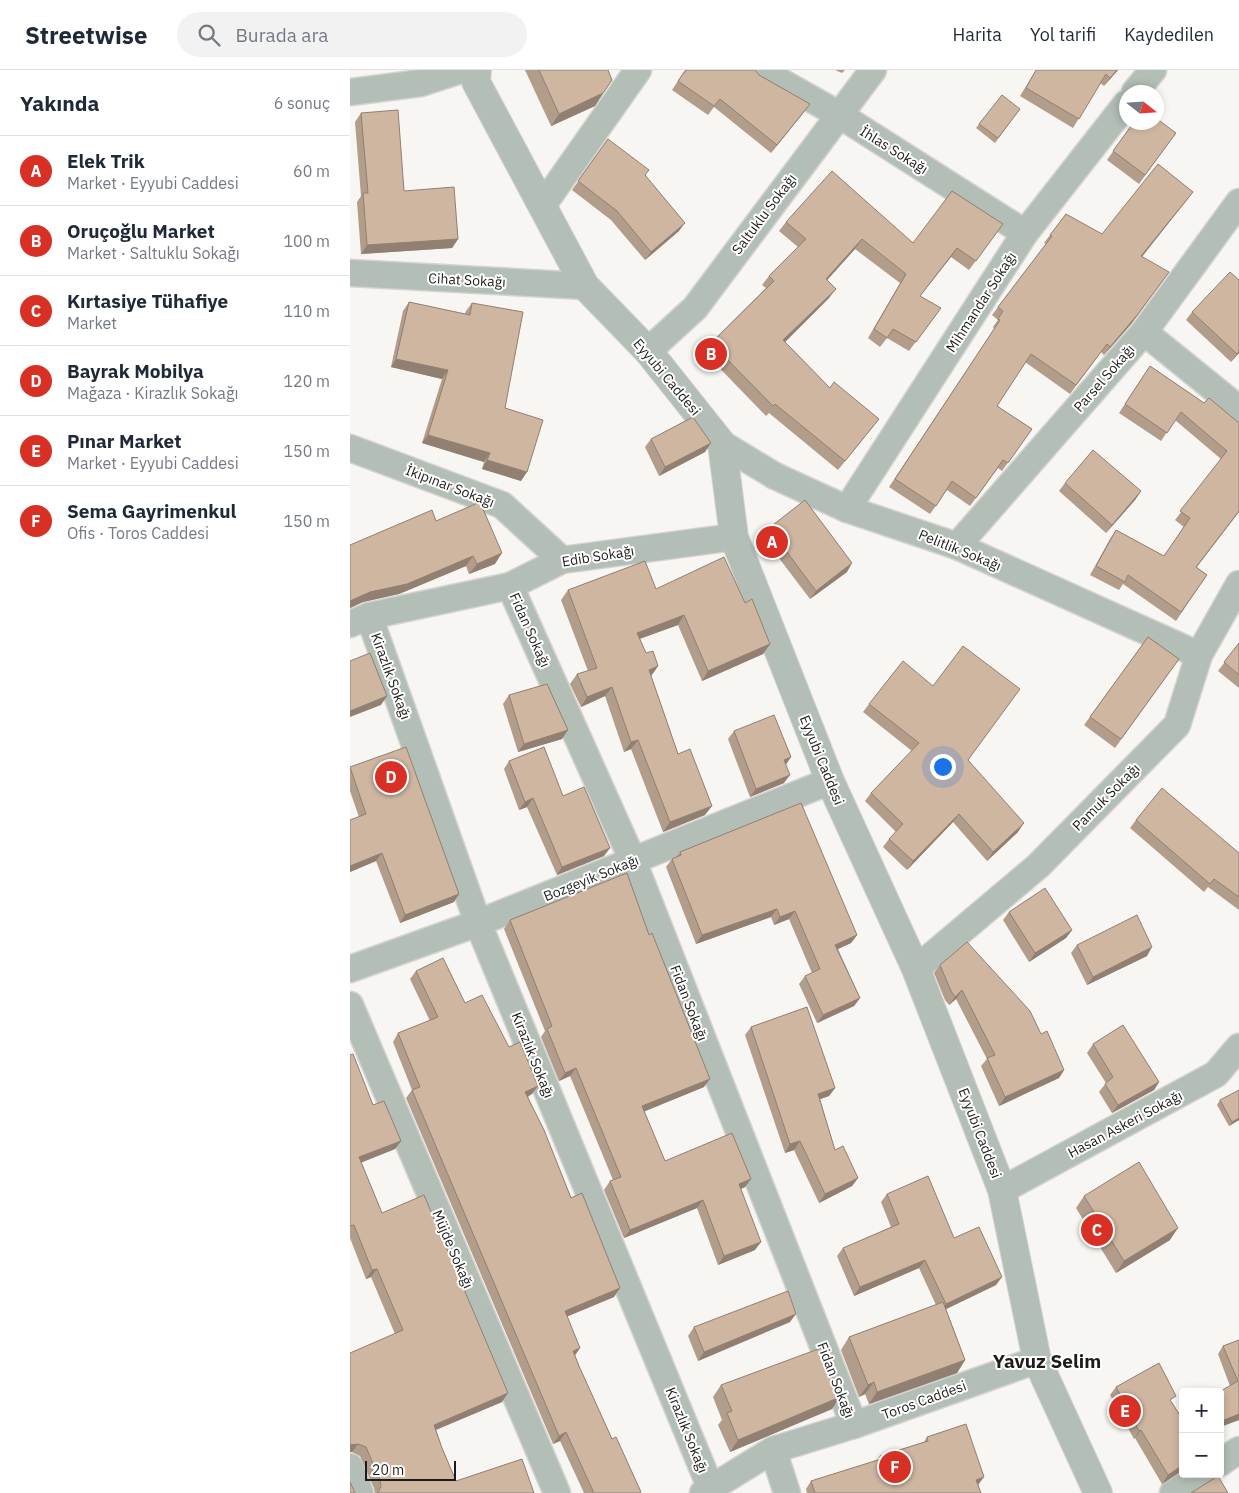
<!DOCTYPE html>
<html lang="tr">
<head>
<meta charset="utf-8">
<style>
  :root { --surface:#fff; --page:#f2f2f3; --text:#1f2937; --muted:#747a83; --line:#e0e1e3; --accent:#d93025 }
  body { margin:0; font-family:"IBM Plex Sans",sans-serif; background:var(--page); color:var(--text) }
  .controls { position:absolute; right:15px; bottom:15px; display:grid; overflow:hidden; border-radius:5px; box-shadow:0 2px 8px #0003 }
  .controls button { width:45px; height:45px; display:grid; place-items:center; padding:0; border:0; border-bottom:1px solid var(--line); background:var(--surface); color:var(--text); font:25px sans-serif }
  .compass { position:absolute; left:769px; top:15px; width:45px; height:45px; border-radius:50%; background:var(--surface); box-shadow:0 2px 8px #0003; rotate:107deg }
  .scale { position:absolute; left:15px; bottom:12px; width:91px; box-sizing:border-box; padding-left:5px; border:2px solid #1d1c1b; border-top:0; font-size:14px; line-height:18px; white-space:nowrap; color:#1d1c1b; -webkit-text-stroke:4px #fff; paint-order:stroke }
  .you { position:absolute; left:592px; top:696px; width:18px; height:18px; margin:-12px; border:4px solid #fff; border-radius:50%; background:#1a73e8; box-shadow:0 0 0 8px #1a73e833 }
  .badge { display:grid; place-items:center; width:32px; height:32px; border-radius:50%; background:var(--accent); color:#fff; font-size:16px; font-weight:700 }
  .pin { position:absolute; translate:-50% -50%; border:2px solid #fff; box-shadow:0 1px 5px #0006 }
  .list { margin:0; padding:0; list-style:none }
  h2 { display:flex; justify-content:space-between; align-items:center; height:65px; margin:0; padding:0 20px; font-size:21px }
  h2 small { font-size:16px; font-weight:400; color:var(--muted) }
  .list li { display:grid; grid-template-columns:32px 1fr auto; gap:15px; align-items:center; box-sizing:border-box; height:70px; padding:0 20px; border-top:1px solid var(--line) }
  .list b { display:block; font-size:19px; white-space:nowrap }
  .list p { margin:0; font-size:16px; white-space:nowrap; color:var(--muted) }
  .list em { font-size:16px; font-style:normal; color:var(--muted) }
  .icon { flex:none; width:28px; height:28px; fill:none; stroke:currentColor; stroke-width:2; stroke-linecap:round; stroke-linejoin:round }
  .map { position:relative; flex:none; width:889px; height:1423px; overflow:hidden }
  header { display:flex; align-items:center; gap:30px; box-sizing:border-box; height:70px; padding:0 25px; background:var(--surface); border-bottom:1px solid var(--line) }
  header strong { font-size:24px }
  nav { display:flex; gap:28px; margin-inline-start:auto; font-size:18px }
  .search { width:350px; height:45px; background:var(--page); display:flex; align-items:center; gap:12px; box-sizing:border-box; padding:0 18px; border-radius:28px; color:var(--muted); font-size:19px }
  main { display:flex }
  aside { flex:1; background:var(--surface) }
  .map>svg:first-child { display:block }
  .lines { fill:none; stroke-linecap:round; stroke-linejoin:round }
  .minor-casing { stroke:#d5d3d0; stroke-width:29 }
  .tertiary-casing { stroke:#d5d3d0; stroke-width:30 }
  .minor { stroke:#b3bfb6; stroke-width:26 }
  .tertiary { stroke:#b3bfb6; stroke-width:28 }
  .wall { fill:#b29d8a }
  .shaded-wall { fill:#917f71 }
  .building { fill:#cfb6a1; stroke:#917f71 }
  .labels { text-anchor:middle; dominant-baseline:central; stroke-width:4; stroke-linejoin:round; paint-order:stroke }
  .street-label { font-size:14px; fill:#1d1c1b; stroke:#fff }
  .district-label { font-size:19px; font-weight:bold; fill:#1d1c1b; stroke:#fff }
</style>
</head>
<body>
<header>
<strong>Streetwise</strong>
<div class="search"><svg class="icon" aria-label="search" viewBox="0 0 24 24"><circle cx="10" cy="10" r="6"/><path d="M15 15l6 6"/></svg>Burada ara</div>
<nav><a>Harita</a><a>Yol tarifi</a><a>Kaydedilen</a></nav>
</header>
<main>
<aside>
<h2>Yakında<small>6 sonuç</small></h2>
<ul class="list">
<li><span class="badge">A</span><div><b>Elek Trik</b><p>Market · Eyyubi Caddesi</p></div><em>60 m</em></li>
<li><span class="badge">B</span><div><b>Oruçoğlu Market</b><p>Market · Saltuklu Sokağı</p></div><em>100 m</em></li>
<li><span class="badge">C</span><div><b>Kırtasiye Tühafiye</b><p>Market</p></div><em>110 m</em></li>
<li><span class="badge">D</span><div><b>Bayrak Mobilya</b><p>Mağaza · Kirazlık Sokağı</p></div><em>120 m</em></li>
<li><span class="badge">E</span><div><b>Pınar Market</b><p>Market · Eyyubi Caddesi</p></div><em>150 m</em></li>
<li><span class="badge">F</span><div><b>Sema Gayrimenkul</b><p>Ofis · Toros Caddesi</p></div><em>150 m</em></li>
</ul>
</aside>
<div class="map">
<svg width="889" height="1423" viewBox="0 0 889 1423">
  <rect width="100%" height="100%" fill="#f8f6f2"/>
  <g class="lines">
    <g class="minor-casing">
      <g id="minor">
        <path d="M410 0 488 44 675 163"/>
        <path d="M0 22 71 13 111 0"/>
        <path d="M785 22 803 0"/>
        <path d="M193 135 288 0"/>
        <path d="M0 203 235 216"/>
        <path d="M794 262 889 339"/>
        <path d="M298 281 345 238 523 0"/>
        <path d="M372 374 425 406 497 439 607 476 849 585"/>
        <path d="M0 378 152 435 212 490"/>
        <path d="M497 439 675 163 776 34"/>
        <path d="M607 476 794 262 889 132"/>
        <path d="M160 516 283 791 504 1355"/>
        <path d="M19 546 128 853 361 1419"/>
        <path d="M0 554 19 546 160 516 212 490 384 467"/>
        <path d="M0 899 128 853 480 711"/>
        <path d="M566 899 688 796 827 655 849 585 889 514"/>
        <path d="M0 935 207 1423"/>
        <path d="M652 1120 866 1004 889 977"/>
        <path d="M423 1380 437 1423"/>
        <path d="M870 1393 889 1380"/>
        <path d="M0 1397 10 1423"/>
        <path d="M353 1423 423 1380 504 1355 687 1290"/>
        <path d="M823 1423 852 1404"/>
      </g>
    </g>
    <g class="tertiary-casing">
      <path id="tertiary" d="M127 0 126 12 235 216 298 281 372 374 384 467 480 711 566 899 652 1120 687 1290 748 1423"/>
    </g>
    <use href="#minor" class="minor"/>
    <use href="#tertiary" class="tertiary"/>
  </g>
  <g class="wall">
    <path d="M175 0H258L262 10 245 36 201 56Z"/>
    <path d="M335 0 409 5 454 42 421 83 364 37 358 45 322 20Z"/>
    <path d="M485 0H495L492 3Z"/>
    <path d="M686 0H768L754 16 750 13 723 58 670 26Z"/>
    <path d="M670 39 645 73 626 58 629 54Z"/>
    <path d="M11 43 54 121 108 169 102 178 11 184 7 132 11 126 5 52Z"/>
    <path d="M784 52 826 63 789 114 757 90Z"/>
    <path d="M258 69 295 105 329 161 295 190 261 150 222 120Z"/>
    <path d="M843 122 792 187 782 253 754 285 751 282 720 324 675 292 647 336 682 359 652 401 648 398 620 436 597 420 580 444 539 417 644 259 643 257 648 250 642 245 696 174 694 173 716 144 752 164Z"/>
    <path d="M436 152 563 173 653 154 619 200 601 187 570 226 591 238 559 281 537 268 530 277 518 268 550 213 505 179 477 210 479 228 435 272 480 318 529 349 522 358 488 400 419 343 416 346 354 282 361 273 416 218 412 215 419 206 448 177 429 161Z"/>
    <path d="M59 232 115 244 116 241 122 233 155 338 171 411 132 399 134 392 72 373 92 309 41 297 53 241Z"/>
    <path d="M842 242 889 283 881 292 836 250Z"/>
    <path d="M800 296 854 333 889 353 846 497 857 505 826 551 773 514 769 520 740 505 760 469 766 460 814 486 834 457 825 450 871 389 825 350 811 371 769 343Z"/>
    <path d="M301 369 355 382 309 406 295 377Z"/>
    <path d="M715 413 791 421 785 430 756 463 709 421Z"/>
    <path d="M86 451 145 494 119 504 116 496 49 524 13 532 0 538V475Z"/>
    <path d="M419 458 497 502 460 529 413 467Z"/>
    <path d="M306 519 395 533 420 574 413 584 352 611 328 555 290 569 296 583 308 596 301 606 328 684 355 745 313 762 281 679 274 682 255 626 231 637 220 614 227 604 238 601 211 530 218 520Z"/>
    <path d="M798 567 829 589 765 678 734 655Z"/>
    <path d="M889 573V618L868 601Z"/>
    <path d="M159 625 212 669 168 682 153 634Z"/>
    <path d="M519 634 618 690 668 762 637 791 603 752 557 800 533 777 539 769 546 762 515 731 521 723 562 681 513 642Z"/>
    <path d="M384 661 441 687 435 695 434 713 400 727 378 669Z"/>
    <path d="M159 691 213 726 254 786 207 805 177 737 169 740 154 699Z"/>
    <path d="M0 697 104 832 50 853 26 791 0 802V750L9 747 0 721Z"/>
    <path d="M786 750 889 783V840L858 817 854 822 780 758Z"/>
    <path d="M330 782 507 865 501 873 488 879 510 928 504 936 467 953 449 914 455 906 462 903 439 849 424 855 421 847 346 874 316 797 322 789 326 787Z"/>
    <path d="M659 842 722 860 716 868 679 892 653 850Z"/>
    <path d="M160 850 354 1017 294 1041 315 1091 401 1109 395 1117 391 1119 405 1180 368 1195 347 1138 274 1168 254 1120 260 1111 263 1110 220 1006 209 1011 191 967 195 961 154 859Z"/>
    <path d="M727 875 797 886 737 915 721 883Z"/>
    <path d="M590 895 691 964 714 1000 709 1008 649 1036 631 996 637 989 606 929 599 935 595 930 584 903Z"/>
    <path d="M66 901 115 933 182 1024 178 1027 264 1227 217 1246 225 1285 229 1296 262 1369 290 1423H234L210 1371 203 1374 56 1028 62 1020 43 972 48 963 80 951 60 909Z"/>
    <path d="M401 957 485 1018 479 1026 470 1029 485 1080 508 1108 502 1116 469 1133 444 1080 435 1083 395 965Z"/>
    <path d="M743 974 809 1012 804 1020 762 1043 749 1022 756 1013 737 983Z"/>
    <path d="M0 985 23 1035 51 1071 45 1079 11 1092 32 1143 152 1332 86 1360 92 1378 106 1411 184 1423H25L24 1418 10 1386 2 1382H0V1283L45 1264 21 1207 16 1209 0 1168Z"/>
    <path d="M870 1030 889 1050 879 1056 867 1035Z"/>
    <path d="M537 1124 604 1168 646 1215 596 1239 615 1290 607 1303 519 1334 515 1324 509 1327 491 1280 499 1267 586 1235 569 1198 504 1226 487 1186 493 1178 541 1157 531 1132Z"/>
    <path d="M734 1126 820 1170 766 1203 726 1138Z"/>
    <path d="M440 1252 348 1291 338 1266 344 1257Z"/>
    <path d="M889 1270V1350L870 1357V1322L880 1316 868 1284 873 1276Z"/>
    <path d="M371 1315 482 1339 380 1382 368 1355 372 1350 363 1327Z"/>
    <path d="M766 1317 822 1332 833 1350V1400L812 1414 785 1368 784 1369 760 1325Z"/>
    <path d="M577 1367 628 1415 631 1423H457L456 1419 461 1411 528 1390 530 1386 574 1372Z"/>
  </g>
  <g class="shaded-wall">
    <path d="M767 0H768L754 16 760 8Z"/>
    <path d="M253 23 245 36 201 56 209 44Z"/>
    <path d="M460 34 454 42 421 83 427 75Z"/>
    <path d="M843 122 837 130 785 195 791 186Z"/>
    <path d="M335 153 329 161 295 190 301 182Z"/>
    <path d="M108 169 102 178 11 184 17 175Z"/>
    <path d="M512 169 505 179 470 218 476 209Z"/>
    <path d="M607 178 601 187 563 235 570 226Z"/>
    <path d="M819 202 782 253 754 285 760 277Z"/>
    <path d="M486 219 479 228 427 280 433 270Z"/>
    <path d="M889 281V283L881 292 887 284Z"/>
    <path d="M46 289 98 300 92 309 41 297Z"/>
    <path d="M78 365 140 383 134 392 72 373Z"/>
    <path d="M361 373 355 382 309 406 315 397Z"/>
    <path d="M137 390 177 402 171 411 132 399Z"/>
    <path d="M791 421 785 430 756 463 762 455Z"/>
    <path d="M889 441V442L840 506 846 497Z"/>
    <path d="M152 483 145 494 119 504 127 494Z"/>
    <path d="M123 486 116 496 49 524 13 532 0 538V531L1 530 20 522Z"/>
    <path d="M502 493 497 502 460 529 466 521Z"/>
    <path d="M334 545 328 555 280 572 287 563Z"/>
    <path d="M420 574 413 584 352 611 358 601Z"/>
    <path d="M308 596 301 606 292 610 299 600Z"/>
    <path d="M262 617 255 626 231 637 237 627Z"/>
    <path d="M37 626 31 635 0 647V641Z"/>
    <path d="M218 660 212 669 168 682 174 674Z"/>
    <path d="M288 670 281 679 274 682 281 672Z"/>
    <path d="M441 687 435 696 434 690Z"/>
    <path d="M440 705 434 713 400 727 406 719Z"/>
    <path d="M183 728 177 737 169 740 175 732Z"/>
    <path d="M362 736 355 745 313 762 320 752Z"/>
    <path d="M609 744 603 752 557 800 563 791Z"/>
    <path d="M674 753 668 762 637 791 643 782Z"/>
    <path d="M260 778 254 786 207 805 212 797Z"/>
    <path d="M32 783 26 791 0 802V796Z"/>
    <path d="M109 824 104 832 50 853 55 845Z"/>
    <path d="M427 839 421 847 346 874 352 865Z"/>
    <path d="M445 841 439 849 424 855 430 847Z"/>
    <path d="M722 860 716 868 679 892 685 883Z"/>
    <path d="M507 865 501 873 479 883 485 875Z"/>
    <path d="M802 877 797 886 737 915 743 907Z"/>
    <path d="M612 920 606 929 599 935 605 927Z"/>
    <path d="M510 928 504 936 467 953 473 945Z"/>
    <path d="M226 998 220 1006 209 1011 215 1003Z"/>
    <path d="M714 1000 709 1008 649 1036 655 1027Z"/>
    <path d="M360 1009 354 1017 286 1045 292 1036Z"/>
    <path d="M809 1012 804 1020 762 1043 768 1035Z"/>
    <path d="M188 1016 182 1024 169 1030 175 1022Z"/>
    <path d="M485 1018 479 1026 462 1032 468 1024Z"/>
    <path d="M889 1048V1050L879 1056 882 1052Z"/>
    <path d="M51 1071 45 1079 3 1096 9 1087Z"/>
    <path d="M450 1071 444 1080 435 1083 440 1074Z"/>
    <path d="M508 1108 502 1116 469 1133 475 1124Z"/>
    <path d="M401 1109 395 1117 383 1122 389 1114Z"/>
    <path d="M353 1130 347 1138 274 1168 280 1160Z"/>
    <path d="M828 1158 820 1170 766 1203 774 1191Z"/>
    <path d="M411 1172 405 1180 368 1195 374 1186Z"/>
    <path d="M575 1190 569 1198 504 1226 510 1217Z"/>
    <path d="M27 1199 21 1207 16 1209 22 1200Z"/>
    <path d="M652 1207 646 1215 590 1242 596 1234Z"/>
    <path d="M270 1218 264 1227 209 1250 215 1241Z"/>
    <path d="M446 1244 440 1252 348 1291 354 1282Z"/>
    <path d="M230 1278 224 1287 223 1281Z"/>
    <path d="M615 1290 607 1303 519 1334 527 1322Z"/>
    <path d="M524 1312 515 1324 509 1327 518 1315Z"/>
    <path d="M158 1323 152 1332 78 1363 84 1355Z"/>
    <path d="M490 1327 482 1339 380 1382 388 1370Z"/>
    <path d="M889 1344V1350L870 1357V1356L874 1350Z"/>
    <path d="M791 1360 785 1368 784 1369 789 1361Z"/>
    <path d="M216 1362 210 1371 203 1374 209 1366Z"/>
    <path d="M1 1374H8L2 1382H0V1375Z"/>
    <path d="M833 1395V1400L812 1414 818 1405Z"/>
    <path d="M634 1407 628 1415 626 1410Z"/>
  </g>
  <g class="building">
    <path d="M189 0H258L262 10 253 23 209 44Z"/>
    <path d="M336 0H405L409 5 460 34 427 75 370 29 364 36 328 11Z"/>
    <path d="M686 0H767L760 8 756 4 729 49 676 18Z"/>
    <path d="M652 25 670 39 648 68 629 54Z"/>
    <path d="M48 40 54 121 104 117 108 169 17 175 13 123H18L11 43Z"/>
    <path d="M806 48 826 63 795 105 763 81 784 52H806Z"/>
    <path d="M258 69 299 100 295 105 335 153 301 182 267 141 228 111Z"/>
    <path d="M808 94 843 122 791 186 819 202 788 244 760 277 757 274 726 315 681 284 647 336 682 359 658 393 653 390 626 428 602 411 586 436 545 409 650 250 648 249 653 241 648 237 702 166 700 165 716 144 752 164Z"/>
    <path d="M482 101 563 173 602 121 653 154 626 191 607 178 570 226 591 238 566 272 543 259 537 268 524 259 556 204 512 169 476 209 486 219 433 270 480 318 484 312 529 349 495 391 425 334 423 336 361 273 424 211 419 206 456 169 436 152Z"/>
    <path d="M880 202 889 210V281L887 284 842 242Z"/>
    <path d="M59 232 120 245 122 233 173 242 155 338 193 350 177 402 137 390 140 383 78 365 98 300 46 289Z"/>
    <path d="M800 296 854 333 859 328 889 353V441L846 497 857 505 831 542 778 505 775 512 746 496 766 460 814 486 840 448 830 441 877 381 831 342 817 363 775 334Z"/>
    <path d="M343 347 361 373 315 397 301 369Z"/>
    <path d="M743 380 791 421 762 455 715 413Z"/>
    <path d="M455 430 502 493 466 521 419 458Z"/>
    <path d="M130 432 152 483 127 494 123 486 57 514 20 522 0 531V475L82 440 86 451Z"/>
    <path d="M374 487 395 533 402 529 420 574 358 601 334 545 287 563 296 583 303 581 308 596 299 600 328 684 340 679 362 736 320 752 288 670 281 672 262 617 237 627 227 604 247 598 218 520 295 491 306 519Z"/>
    <path d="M798 567 829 589 771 669 740 647Z"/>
    <path d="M889 573V605L874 592Z"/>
    <path d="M613 576 670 619 618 690 674 753 643 782 609 744 563 791 539 769 553 754 521 723 569 673 519 634 553 591 583 616Z"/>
    <path d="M20 583 37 626 0 641V591Z"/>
    <path d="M197 614 218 660 174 674 159 625Z"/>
    <path d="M424 645 441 687 434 690 440 705 406 719 384 661Z"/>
    <path d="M56 677 109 824 55 845 32 783 0 796V750L16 744 0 697Z"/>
    <path d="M194 677 213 726 234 717 260 778 212 797 183 728 175 732 159 691Z"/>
    <path d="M812 718 889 783V827L864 809 860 814 786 750Z"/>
    <path d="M451 733 507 865 485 875 510 928 473 945 455 906 470 899 445 841 430 847 427 839 352 865 322 789 331 785 330 782Z"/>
    <path d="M277 803 299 865 302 863 360 1009 292 1036 315 1091 382 1063 401 1109 389 1114 411 1172 374 1186 353 1130 280 1160 260 1111 271 1107 226 998 215 1003 197 959 202 956 160 850Z"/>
    <path d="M695 818 722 860 685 883 659 842Z"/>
    <path d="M787 845 802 877 743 907 727 875Z"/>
    <path d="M617 872 680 941 691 964 697 961 714 1000 655 1027 637 988 645 985 612 920 605 927 601 921 590 895Z"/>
    <path d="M93 888 115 933 132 925 159 977 170 972 188 1016 175 1022 194 1060 221 1128 232 1123 270 1218 215 1241 230 1278 223 1281 229 1296 262 1369 266 1367 291 1422 289 1423H244L216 1362 209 1366 62 1020 70 1017 48 963 88 947 66 901Z"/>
    <path d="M457 937 485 1018 468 1024 485 1080 493 1076 508 1108 475 1124 450 1071 440 1074 401 957Z"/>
    <path d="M773 955 809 1012 768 1035 755 1014 763 1007 743 974Z"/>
    <path d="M3 984 23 1035 34 1031 51 1071 9 1087 32 1143 74 1125 158 1323 84 1355 92 1378 106 1411 172 1389 184 1423H28L31 1416 30 1410 16 1377 8 1374 0 1375V1283L53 1260 27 1199 22 1200 4 1155 0 1156V985Z"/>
    <path d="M889 1020V1048L882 1052 870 1030Z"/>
    <path d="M789 1092 828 1158 774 1191 734 1126Z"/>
    <path d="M578 1106 604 1168 629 1157 652 1207 596 1234 575 1190 510 1217 493 1178 549 1154 537 1124Z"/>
    <path d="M438 1221 446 1244 354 1282 344 1257Z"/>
    <path d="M593 1232 615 1290 527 1322 524 1312 518 1315 499 1267Z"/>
    <path d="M889 1270V1344L874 1350 870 1344V1322H869L888 1311 873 1276Z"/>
    <path d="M471 1278 490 1327 388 1370 377 1343 382 1341 371 1315Z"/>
    <path d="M809 1293 826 1326 820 1330 833 1350V1395L818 1405 791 1360 789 1361 766 1317Z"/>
    <path d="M616 1354 634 1407 626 1410 631 1423H465L461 1411 531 1389 530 1386 578 1371 577 1367Z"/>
    <path d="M868 1406 878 1423H841Z"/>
    <path d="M0 1412 5 1423H0Z"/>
  </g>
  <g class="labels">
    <g class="street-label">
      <text transform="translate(544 80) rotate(32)">İhlas Sokağı</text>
      <text transform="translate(414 144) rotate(-53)">Saltuklu Sokağı</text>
      <text transform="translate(117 210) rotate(3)">Cihat Sokağı</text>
      <text transform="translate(631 232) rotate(-57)">Mihmandar Sokağı</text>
      <text transform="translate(317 307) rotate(50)">Eyyubi Caddesi</text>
      <text transform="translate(754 308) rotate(-49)">Parsel Sokağı</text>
      <text transform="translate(100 416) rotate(21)">İkipınar Sokağı</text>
      <text transform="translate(610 480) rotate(22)">Pelitlik Sokağı</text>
      <text transform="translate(248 486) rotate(-9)">Edib Sokağı</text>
      <text transform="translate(180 560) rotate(66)">Fidan Sokağı</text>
      <text transform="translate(41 606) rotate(70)">Kirazlık Sokağı</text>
      <text transform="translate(472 690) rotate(68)">Eyyubi Caddesi</text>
      <text transform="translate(756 727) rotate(-45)">Pamuk Sokağı</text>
      <text transform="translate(241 808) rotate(-22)">Bozgeyik Sokağı</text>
      <text transform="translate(339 933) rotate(69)">Fidan Sokağı</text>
      <text transform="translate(183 985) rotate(68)">Kirazlık Sokağı</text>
      <text transform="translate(775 1054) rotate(-28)">Hasan Askeri Sokağı</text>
      <text transform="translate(630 1063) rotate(69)">Eyyubi Caddesi</text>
      <text transform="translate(103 1179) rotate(67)">Müjde Sokağı</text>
      <text transform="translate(486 1310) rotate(69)">Fidan Sokağı</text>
      <text transform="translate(574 1330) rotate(-20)">Toros Caddesi</text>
      <text transform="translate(337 1360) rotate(68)">Kirazlık Sokağı</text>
    </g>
    <g class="district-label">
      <text x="697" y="1291">Yavuz Selim</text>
    </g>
  </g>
</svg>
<div class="controls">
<button>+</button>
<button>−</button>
</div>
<svg class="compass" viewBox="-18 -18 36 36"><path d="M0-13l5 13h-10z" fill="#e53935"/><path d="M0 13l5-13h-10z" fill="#747a83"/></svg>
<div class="scale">20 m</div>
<div class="you"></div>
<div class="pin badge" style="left:422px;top:472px">A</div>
<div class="pin badge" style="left:361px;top:284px">B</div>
<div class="pin badge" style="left:747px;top:1160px">C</div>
<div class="pin badge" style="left:41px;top:707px">D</div>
<div class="pin badge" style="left:775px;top:1341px">E</div>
<div class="pin badge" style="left:545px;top:1397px">F</div>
</div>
</main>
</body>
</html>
